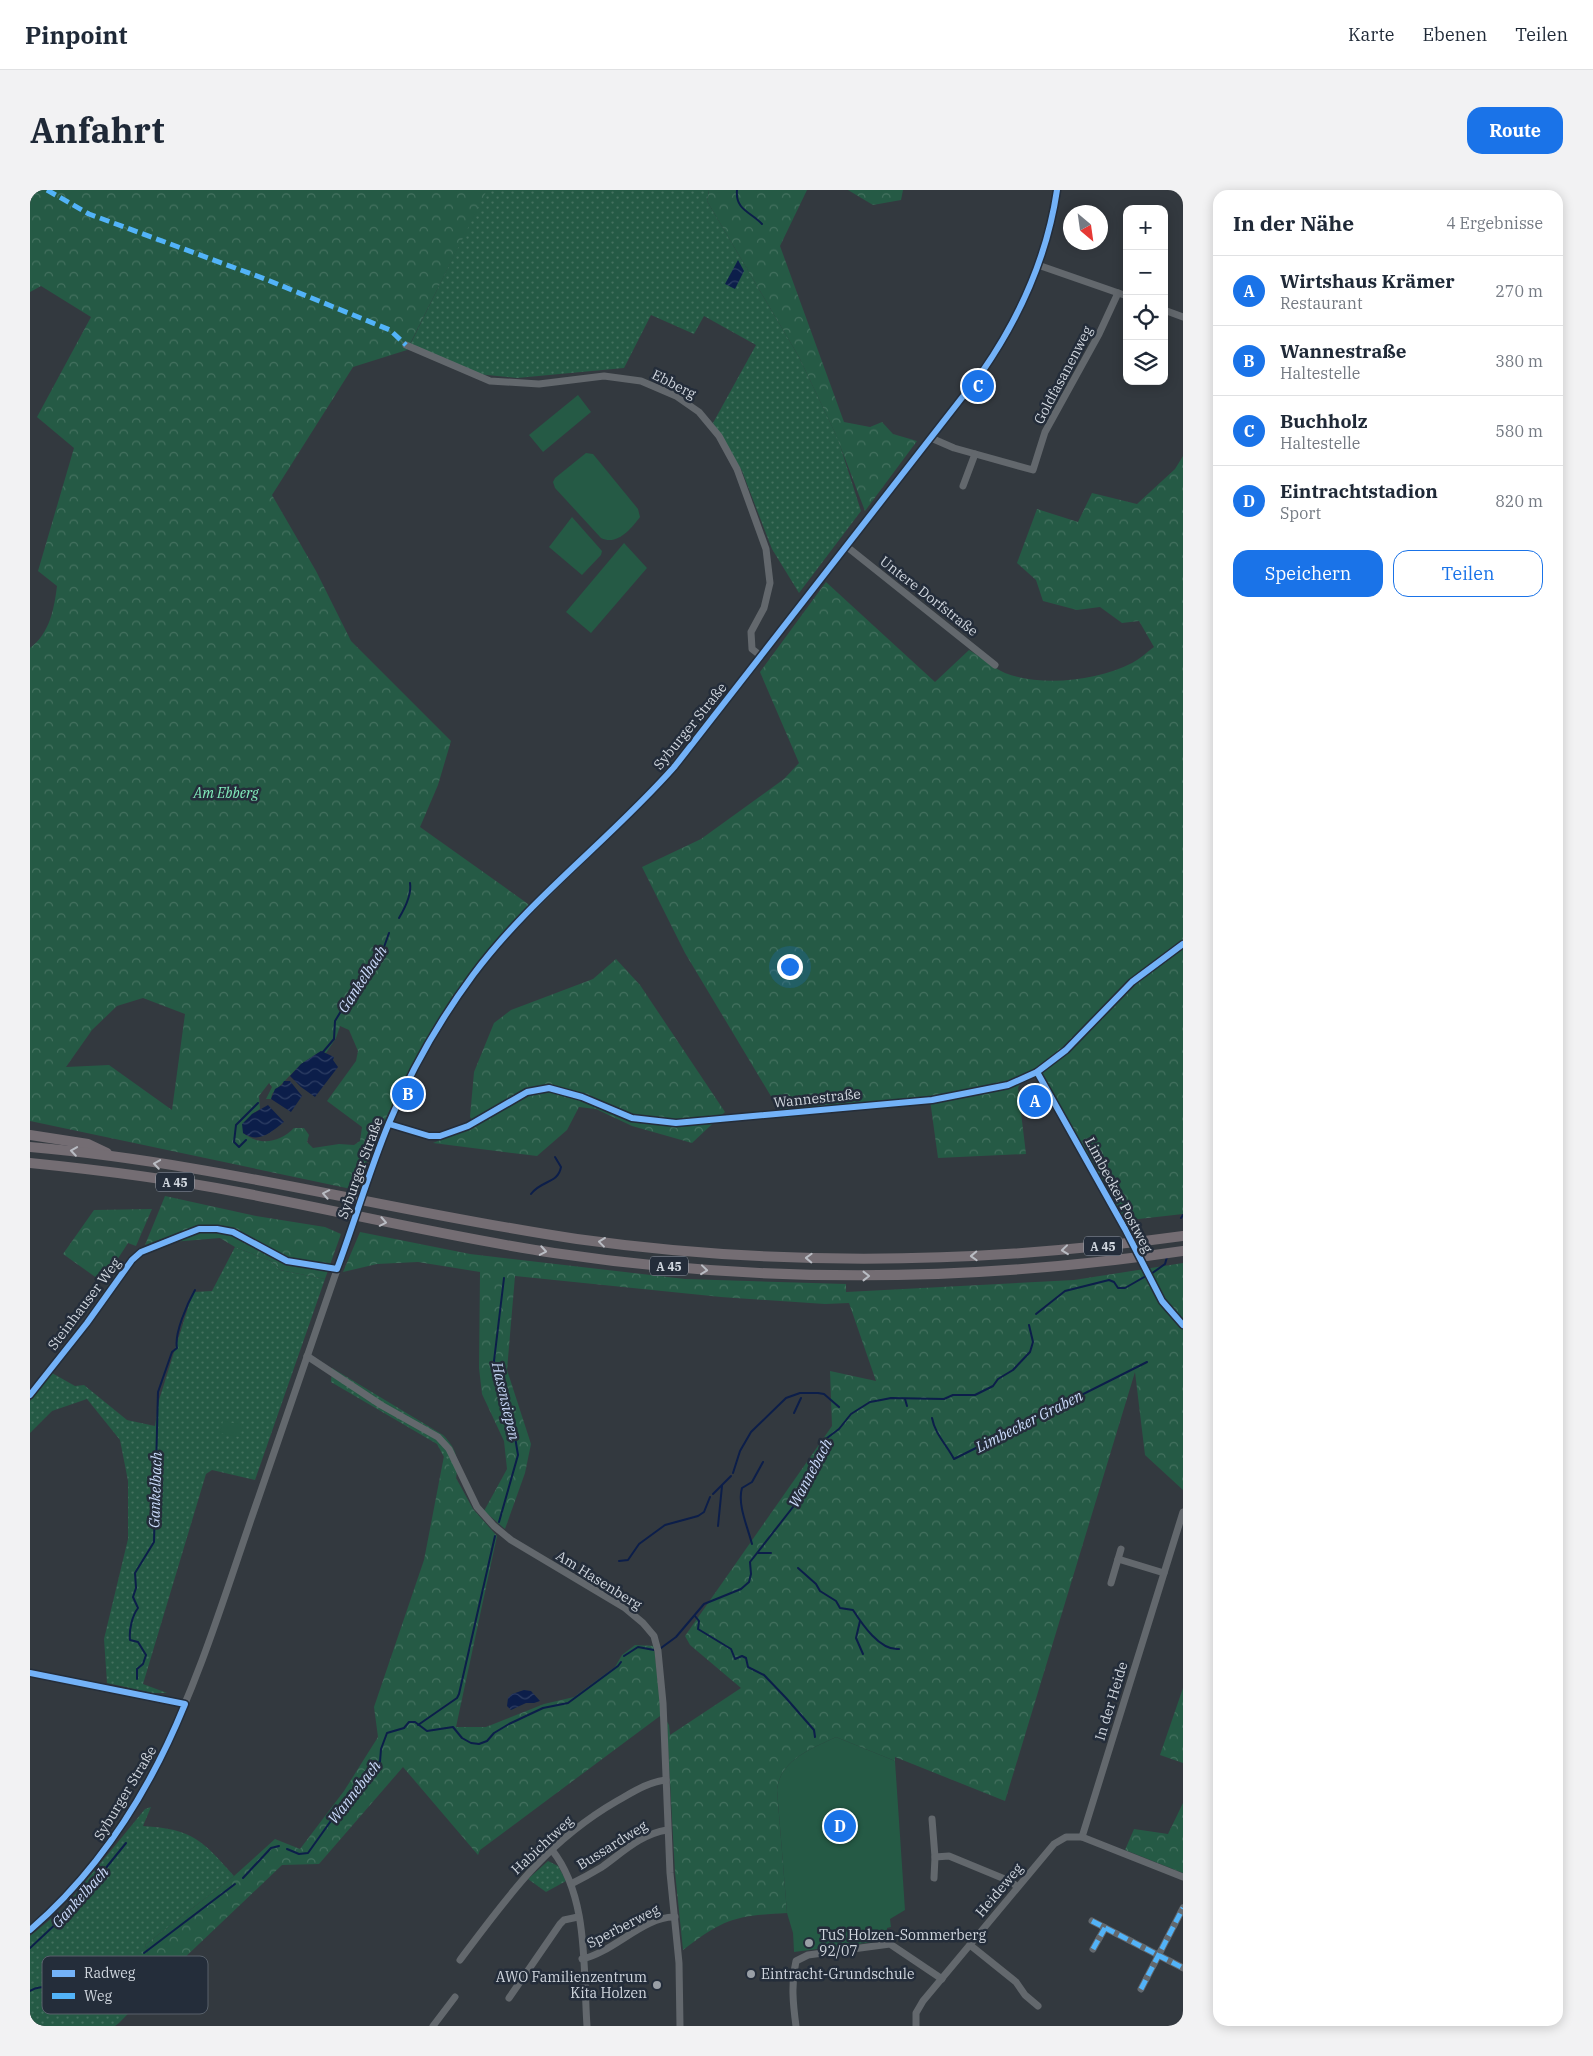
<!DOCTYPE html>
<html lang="de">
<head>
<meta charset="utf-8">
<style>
  :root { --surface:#fff; --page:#f2f2f3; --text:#1f2937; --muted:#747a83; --line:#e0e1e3; --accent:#1a73e8 }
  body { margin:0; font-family:"IBM Plex Serif",serif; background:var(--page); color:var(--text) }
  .controls { position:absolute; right:15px; top:15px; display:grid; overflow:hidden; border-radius:10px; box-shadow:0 2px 12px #0003 }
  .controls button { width:45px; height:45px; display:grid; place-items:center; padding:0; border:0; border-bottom:1px solid var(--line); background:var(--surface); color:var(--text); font:25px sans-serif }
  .compass { position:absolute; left:1033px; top:15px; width:45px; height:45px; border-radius:50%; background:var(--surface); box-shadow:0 2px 12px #0003; rotate:151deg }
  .you { position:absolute; left:759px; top:776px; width:18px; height:18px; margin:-12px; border:4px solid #fff; border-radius:50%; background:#1a73e8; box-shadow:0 0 0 8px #1a73e833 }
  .badge { display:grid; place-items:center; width:32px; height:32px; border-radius:50%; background:var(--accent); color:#fff; font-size:16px; font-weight:700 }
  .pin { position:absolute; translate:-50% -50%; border:2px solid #fff; box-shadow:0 1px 5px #0006 }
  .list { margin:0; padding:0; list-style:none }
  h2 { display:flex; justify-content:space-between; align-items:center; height:65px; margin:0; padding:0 20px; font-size:21px }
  h2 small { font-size:16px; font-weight:400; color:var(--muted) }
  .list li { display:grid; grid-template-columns:32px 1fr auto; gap:15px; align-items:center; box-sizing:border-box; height:70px; padding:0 20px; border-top:1px solid var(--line) }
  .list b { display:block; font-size:19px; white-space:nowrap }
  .list p { margin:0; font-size:16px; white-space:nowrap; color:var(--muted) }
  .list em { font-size:16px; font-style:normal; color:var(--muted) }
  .actions { display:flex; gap:10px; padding:15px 20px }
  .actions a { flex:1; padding:11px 0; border:1px solid var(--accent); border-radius:15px; text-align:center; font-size:18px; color:var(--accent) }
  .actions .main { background:var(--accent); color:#fff }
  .icon { flex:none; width:28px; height:28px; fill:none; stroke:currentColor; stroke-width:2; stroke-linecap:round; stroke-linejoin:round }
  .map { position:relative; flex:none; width:1153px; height:1836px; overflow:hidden; border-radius:15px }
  header { display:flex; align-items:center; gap:30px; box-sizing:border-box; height:70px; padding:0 25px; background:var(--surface); border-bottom:1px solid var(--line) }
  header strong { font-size:24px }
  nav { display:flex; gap:28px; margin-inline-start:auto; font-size:18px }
  .intro { display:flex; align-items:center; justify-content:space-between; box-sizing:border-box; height:120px; padding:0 30px }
  h1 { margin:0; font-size:35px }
  .button { padding:12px 22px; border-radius:15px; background:var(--accent); color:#fff; font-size:18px; font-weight:700 }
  main { display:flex; gap:30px; padding:0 30px }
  aside { flex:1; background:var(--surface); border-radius:15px; box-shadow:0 2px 12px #0003 }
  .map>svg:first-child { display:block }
  .grass { fill:url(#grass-dots) }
  .forest { fill:url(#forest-crowns); fill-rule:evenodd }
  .garden { fill:#255a45 }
  .water { fill:url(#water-waves) }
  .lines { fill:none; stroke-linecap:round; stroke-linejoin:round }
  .stream { stroke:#0c1e4a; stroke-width:2 }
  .minor { stroke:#63686d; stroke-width:7 }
  .highway { stroke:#746d73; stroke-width:10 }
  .quiet { stroke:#52b3f8; stroke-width:5; stroke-dasharray:10 5; stroke-linecap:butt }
  .cycleway-casing { stroke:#242d3a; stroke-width:9 }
  .cycleway { stroke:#73b2f8; stroke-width:6 }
  .oneway { stroke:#b9bcc3 }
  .poi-dot { fill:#999fa6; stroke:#242d3a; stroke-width:2 }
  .labels { text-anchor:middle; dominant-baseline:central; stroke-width:5; stroke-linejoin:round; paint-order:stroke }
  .shield { fill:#242d3a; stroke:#9ca3ad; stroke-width:1 }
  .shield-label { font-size:12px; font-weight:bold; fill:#d0d6de }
  .street-label { font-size:14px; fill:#d0d6de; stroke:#242d3a }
  .park-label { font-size:14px; font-style:italic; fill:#82edbc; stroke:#242d3a }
  .poi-label { font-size:14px; fill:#d0d6de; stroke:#242d3a; text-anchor:start }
  .water-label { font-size:15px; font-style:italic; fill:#cadafb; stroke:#242d3a }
  .key { fill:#242d3a; stroke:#58606b; stroke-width:1 }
  .key-label { font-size:14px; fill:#d0d6de }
</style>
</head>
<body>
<header>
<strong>Pinpoint</strong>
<nav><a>Karte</a><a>Ebenen</a><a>Teilen</a></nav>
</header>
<div class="intro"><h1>Anfahrt</h1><a class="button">Route</a></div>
<main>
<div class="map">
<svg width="1153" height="1836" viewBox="0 0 1153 1836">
  <defs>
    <pattern id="grass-dots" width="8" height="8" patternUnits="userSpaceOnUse" patternTransform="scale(1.25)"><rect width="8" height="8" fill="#255a45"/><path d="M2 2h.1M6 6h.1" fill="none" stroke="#44715f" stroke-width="1.8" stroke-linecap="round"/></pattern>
    <pattern id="forest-crowns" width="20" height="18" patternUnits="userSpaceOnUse" patternTransform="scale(1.25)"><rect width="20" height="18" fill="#255a45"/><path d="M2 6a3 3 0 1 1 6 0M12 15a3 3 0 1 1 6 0" fill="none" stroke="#44715f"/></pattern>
    <pattern id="water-waves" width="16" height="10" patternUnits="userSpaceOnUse" patternTransform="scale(1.25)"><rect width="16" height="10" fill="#0c1e4a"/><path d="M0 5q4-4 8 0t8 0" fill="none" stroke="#2e3e64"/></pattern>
  </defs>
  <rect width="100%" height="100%" fill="#33393f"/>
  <g class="grass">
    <path d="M456 0H679L677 11 769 167 808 249 831 321 769 403 742 359 712 281 683 233 726 155 674 126 664 144 621 125 594 178 487 188 447 184 380 155Z"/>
    <path d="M205 1057 241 1071 250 1080 295 1089 225 1290 182 1280 176 1284 113 1494 137 1503H123L77 1493 74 1449 98 1349V1291L90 1250 57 1209 22 1221 0 1243V1211L22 1183 45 1196 54 1195 97 1230 125 1236 129 1210 163 1102 182 1101Z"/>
    <path d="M302 1178 413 1245C427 1259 429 1270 426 1289L407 1254 301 1192Z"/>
    <path d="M121 1617 113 1636C163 1639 172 1650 204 1686L115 1755 128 1793 89 1833 85 1836H0V1746L33 1719 115 1619Z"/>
    <path d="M518 1671 528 1676 536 1691 516 1702 498 1689Z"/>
  </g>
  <g class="forest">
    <path d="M0 0H457L377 160 323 177 242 305 286 381 321 451 421 551 408 595 390 637 501 716 489 728C460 766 427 803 402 844 371 893 346 945 326 1000L0 931V458C20 443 24 419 27 396L8 381 44 258 7 227 61 127 11 96 0 102ZM113 808 155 824 142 920 79 875 36 877 62 840 87 816ZM310 836 319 840 328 861 326 871 297 911 332 937 330 951 324 955 309 954 283 958 277 952 279 945 274 938H264C249 953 230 956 213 943L222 924 230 919 229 906 239 893 242 897 236 909H241L242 904 271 874 291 861 296 863 306 848Z"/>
    <path d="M679 0H777L750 56 814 232 840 237 852 232 863 244 887 251 835 321 806 245 769 167 677 11Z"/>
    <path d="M818 0H873L871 10 843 15Z"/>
    <path d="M1153 266V1024L1091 1031 1007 883 993 888 988 898 996 964 908 968 900 910 754 928 655 763 612 677 671 649 754 589 769 573 730 482 796 392 905 492 939 460C951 467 963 478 975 483 1012 497 1067 491 1102 473 1110 469 1117 462 1124 457L1109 431 1092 433 1070 417 1047 420 1013 411 1006 390 987 373 1007 319 1048 332 1062 303 1107 314 1145 279Z"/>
    <path d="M586 769 610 795 695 922 662 953 602 936 566 919 549 917 537 940 507 966 403 953 446 935 440 927 444 882 464 833 481 820 563 789Z"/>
    <path d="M135 1006 226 1026 295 1037 311 1044 295 1089 250 1080 241 1071 205 1057 190 1048 142 1052V1045L115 1055Z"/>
    <path d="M122 1019 106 1056 98 1053 74 1090 78 1096 33 1064 64 1020Z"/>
    <path d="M330 1042 440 1064 655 1089 816 1094V1102L1044 1090 1153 1073V1300L1115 1265 1105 1182 975 1611 865 1567V1571L806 1547C781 1559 750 1570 747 1600L757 1723C705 1726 695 1728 653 1760L645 1682 637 1538 630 1526 450 1660 448 1665 373 1577 289 1674 252 1675 128 1793 115 1755 204 1686 245 1649 270 1659 314 1601 348 1547 344 1517 394 1370 414 1266 443 1319 467 1346 426 1537H456L514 1514 544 1507 585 1477 592 1465 605 1455 624 1456 631 1522 639 1535 640 1545 711 1498 660 1455 655 1446 802 1236 800 1181 846 1191 819 1113 795 1114 691 1107 485 1086 477 1180 501 1254 495 1283 475 1339 454 1321 477 1279 474 1251 452 1204 449 1178 450 1082 388 1072 347 1074 313 1082Z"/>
    <path d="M1153 1498V1573L1130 1565Z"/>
    <path d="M1153 1613V1683L1095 1660 1104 1639 1138 1644Z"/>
  </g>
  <g class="garden">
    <path d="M548 205 561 222 513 262 499 245Z"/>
    <path d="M556 263 563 264 608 319 610 327C601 339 587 356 571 348L525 298 523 292 525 288Z"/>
    <path d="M542 327 572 361 571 365 552 385 519 357Z"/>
    <path d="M594 353 617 378 561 443 536 422Z"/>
    <path d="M193 1231 213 1235 210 1247 190 1243Z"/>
    <path d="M806 1547 865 1571 875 1720 860 1729 861 1737 857 1738 859 1750 764 1762 763 1743 757 1723 747 1600C750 1570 781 1559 806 1547Z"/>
  </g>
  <g class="water">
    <path d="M708 70 714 81 705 99 695 94Z"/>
    <path d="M291 861 304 867 303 870 308 877 285 907 271 897 260 886 271 874Z"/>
    <path d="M254 891H260L272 906 261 922 241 909 245 899 252 895Z"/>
    <path d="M238 915 254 932C241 942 229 954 213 943L212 934 222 924Z"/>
    <path d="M494 1500 501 1501 510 1511 504 1513H496L481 1520 477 1516 478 1508 482 1504Z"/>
  </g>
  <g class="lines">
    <g class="stream">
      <path d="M707 0C705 20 721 22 732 34"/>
      <path d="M369 728C375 718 382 705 380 693"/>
      <path d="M293 862 304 849 305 831 345 765 354 757 359 743"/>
      <path d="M216 950 209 957 204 952 206 935 228 913"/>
      <path d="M501 1004C511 990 528 994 531 977L525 967"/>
      <path d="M1151 1028 1153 1025"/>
      <path d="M1121 1084 1135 1074 1137 1067"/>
      <path d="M1006 1124 1035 1101 1079 1090 1084 1092 1088 1098H1095L1116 1086"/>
      <path d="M875 1209 877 1216"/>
      <path d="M764 1223 771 1208"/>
      <path d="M902 1228C905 1244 916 1254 924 1269L1117 1172"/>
      <path d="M703 1283 710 1261 721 1242 756 1208 770 1203H788L794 1204 809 1217"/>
      <path d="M683 1304 701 1286"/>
      <path d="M469 1332 488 1265 484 1241 470 1200 464 1171 474 1088"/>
      <path d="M688 1336 692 1296"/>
      <path d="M722 1354C718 1338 707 1314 712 1298L722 1292 733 1272"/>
      <path d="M728 1363H741"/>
      <path d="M589 1371 598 1370 609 1354 635 1335 668 1326 674 1322 680 1307"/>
      <path d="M768 1378 786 1394 790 1401 806 1411 810 1418 823 1420C832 1434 850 1461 869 1459"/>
      <path d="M665 1426 669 1431 668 1439 701 1459 705 1469 712 1466 716 1468 718 1477 734 1485 756 1508 784 1540 785 1547"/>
      <path d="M830 1431 826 1448 833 1464"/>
      <path d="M631 1458 646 1447 674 1414 711 1399 719 1392 721 1384 720 1372 763 1317 797 1248 809 1239 821 1224 840 1212 851 1210 861 1208 914 1209 923 1205H945L963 1196 968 1189 983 1180 1000 1162 1003 1152 999 1135"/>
      <path d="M594 1466 608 1457 624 1460"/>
      <path d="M107 1489V1479L113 1474 116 1465 108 1452 100 1450C99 1440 102 1426 108 1418L103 1407 106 1398 105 1383 124 1352 128 1202 142 1162 147 1158C144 1144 157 1114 165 1100"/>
      <path d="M388 1535 427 1508 429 1504 465 1346"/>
      <path d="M257 1659 269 1664 278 1663 340 1576 350 1572 351 1559 357 1543 374 1538 379 1532H385L397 1541 423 1537 432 1548 441 1553 449 1554 457 1551 464 1543 479 1534 513 1518 538 1513 588 1476 591 1472"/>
      <path d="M213 1688 241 1658 249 1656"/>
      <path d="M0 1758 46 1715 96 1653"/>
      <path d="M114 1763 205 1694"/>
      <path d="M0 1801C13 1793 17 1801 31 1798 42 1796 44 1790 58 1791 72 1777 93 1777 110 1767"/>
    </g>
    <g class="minor">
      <path d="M1008 75 1097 106"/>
      <path d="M1134 120 1153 127"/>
      <path d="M376 155 460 191 509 194 574 186 611 191 646 206 669 222 689 246 707 279 736 359 740 393 734 418 721 442 722 459 731 466"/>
      <path d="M901 248 924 258 1003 280 1015 242 1069 144 1088 103"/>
      <path d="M933 296 945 264"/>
      <path d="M816 356 965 475"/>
      <path d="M1007 882 1095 1039 1132 1111 1153 1135"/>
      <path d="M359 934 399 946H410L438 936 497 902 519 898 552 907 602 928 646 933 902 910 978 895 1007 882 1036 860 1102 792 1153 754"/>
      <path d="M277 1166 351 1215 408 1247 419 1259 447 1317 464 1336 481 1350 595 1418 613 1433 624 1446 628 1461 633 1513 640 1683 649 1773 650 1836"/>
      <path d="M0 1205 57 1133 102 1070 111 1062 151 1046 169 1039H187L203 1042 257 1071 307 1079"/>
      <path d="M1088 1369 1134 1383"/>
      <path d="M1081 1393 1091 1359"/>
      <path d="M0 1483 155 1514"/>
      <path d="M902 1629 905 1667 904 1688"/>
      <path d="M1052 1647 1153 1322"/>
      <path d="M522 1660C559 1707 553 1779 557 1836"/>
      <path d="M905 1667 919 1666 982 1692 987 1697"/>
      <path d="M541 1694C551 1689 562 1683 572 1677 593 1662 611 1644 637 1640"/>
      <path d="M1062 1731 1153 1778"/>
      <path d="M0 1740C132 1626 172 1470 227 1312 268 1192 309 1072 351 952 379 882 416 813 466 756 523 693 589 640 645 576L952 182C990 127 1017 67 1027 0"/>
      <path d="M940 1755 986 1792 995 1805 1008 1816"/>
      <path d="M1063 1759 1075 1738"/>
      <path d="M552 1769C584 1762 614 1726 645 1727"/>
      <path d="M430 1770C478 1706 516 1652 587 1611 603 1602 618 1592 636 1590"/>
      <path d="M1111 1799 1153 1718"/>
      <path d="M479 1808 530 1734 534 1730 548 1727"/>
      <path d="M403 1836 425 1807"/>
      <path d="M766 1836C763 1814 761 1794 766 1771L778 1765 860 1754 912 1789"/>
      <path d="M886 1836V1823L893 1811 1024 1654 1036 1647H1052L1153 1687"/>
    </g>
    <g class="highway">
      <path d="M0 945 58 954 77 963"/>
      <path d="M0 957C185 973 364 1022 547 1049 748 1077 952 1074 1153 1046"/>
      <path d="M0 973C70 980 140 989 208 1002 314 1022 418 1047 524 1063 733 1094 944 1092 1153 1061"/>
    </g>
    <g class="quiet">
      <path d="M17 0 59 24 235 89 360 140 376 155"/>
      <path d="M1062 1731 1153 1778"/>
      <path d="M1063 1759 1075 1738"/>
      <path d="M1111 1799 1153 1718"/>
    </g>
    <g class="cycleway-casing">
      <g id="cycleway">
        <path d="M1007 882 1095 1039 1132 1111 1153 1135"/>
        <path d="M359 934 399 946H410L438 936 497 902 519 898 552 907 602 928 646 933 902 910 978 895 1007 882 1036 860 1102 792 1153 754"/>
        <path d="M0 1205 57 1133 102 1070 111 1062 151 1046 169 1039H187L203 1042 257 1071 307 1079C325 1031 339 981 359 933 381 880 409 831 443 785 500 708 581 649 645 576L952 182C990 127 1017 67 1027 0"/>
        <path d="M0 1483 155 1514C120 1600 72 1678 0 1740"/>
      </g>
    </g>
    <use href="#cycleway" class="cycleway"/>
  </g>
  <defs><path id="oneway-chevron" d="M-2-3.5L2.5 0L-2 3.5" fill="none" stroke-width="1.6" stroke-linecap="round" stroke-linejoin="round" transform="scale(1.25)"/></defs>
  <g class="oneway">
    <use href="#oneway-chevron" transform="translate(44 961) rotate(-172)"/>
    <use href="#oneway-chevron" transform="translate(127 974) rotate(-171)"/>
    <use href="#oneway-chevron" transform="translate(296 1004) rotate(-169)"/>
    <use href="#oneway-chevron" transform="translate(353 1032) rotate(11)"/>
    <use href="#oneway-chevron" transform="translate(572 1052) rotate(-173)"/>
    <use href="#oneway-chevron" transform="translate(1035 1060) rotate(174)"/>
    <use href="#oneway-chevron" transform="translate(513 1061) rotate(10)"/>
    <use href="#oneway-chevron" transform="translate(944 1066) rotate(178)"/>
    <use href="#oneway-chevron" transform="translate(779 1068) rotate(-178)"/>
    <use href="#oneway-chevron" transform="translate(674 1080) rotate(6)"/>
    <use href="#oneway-chevron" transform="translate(836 1086)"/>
  </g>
  <g class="poi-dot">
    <circle cx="779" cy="1753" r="5"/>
    <circle cx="721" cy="1784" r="5"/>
    <circle cx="627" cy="1795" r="5"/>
  </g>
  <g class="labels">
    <g class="shield">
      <rect x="126" y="982.5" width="38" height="19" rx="4"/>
      <rect x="1054" y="1046.5" width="38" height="19" rx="4"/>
      <rect x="620" y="1066.5" width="38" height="19" rx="4"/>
    </g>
    <g class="shield-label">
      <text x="145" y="992">A 45</text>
      <text x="1073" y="1056">A 45</text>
      <text x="639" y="1076">A 45</text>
    </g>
    <g class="street-label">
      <text transform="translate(1033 185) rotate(-62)">Goldfasanenweg</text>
      <text transform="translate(644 194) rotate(27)">Ebberg</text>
      <text transform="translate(899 406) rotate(38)">Untere Dorfstraße</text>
      <text transform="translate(660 536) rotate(-51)">Syburger Straße</text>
      <text transform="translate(787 908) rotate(-6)">Wannestraße</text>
      <text transform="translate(330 978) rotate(-70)">Syburger Straße</text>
      <text transform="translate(1089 1005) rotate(62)">Limbecker Postweg</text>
      <text transform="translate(54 1114) rotate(-53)">Steinhauser Weg</text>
      <text transform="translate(569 1390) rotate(32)">Am Hasenberg</text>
      <text transform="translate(1081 1511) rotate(-73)">In der Heide</text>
      <text transform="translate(95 1603) rotate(-59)">Syburger Straße</text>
      <text transform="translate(512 1655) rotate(-43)">Habichtweg</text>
      <text transform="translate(582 1655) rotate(-32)">Bussardweg</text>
      <text transform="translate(969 1700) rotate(-50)">Heideweg</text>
      <text transform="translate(593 1736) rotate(-27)">Sperberweg</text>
    </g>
    <g class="park-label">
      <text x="196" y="603">Am Ebberg</text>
    </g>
    <g class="poi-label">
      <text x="789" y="1745">TuS Holzen-Sommerberg<tspan x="789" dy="16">92/07</tspan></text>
      <text x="731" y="1784">Eintracht-Grundschule</text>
      <text x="617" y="1787" text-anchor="end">AWO Familienzentrum<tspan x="617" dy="16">Kita Holzen</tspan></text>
    </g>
    <g class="water-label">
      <text transform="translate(332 789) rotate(-57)">Gankelbach</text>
      <text transform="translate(476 1211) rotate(77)">Hasensiepen</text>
      <text transform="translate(999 1231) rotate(-27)">Limbecker Graben</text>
      <text transform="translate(780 1283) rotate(-62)">Wannebach</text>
      <text transform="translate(125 1300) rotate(-88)">Gankelbach</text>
      <text transform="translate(324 1602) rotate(-52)">Wannebach</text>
      <text transform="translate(50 1707) rotate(-48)">Gankelbach</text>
    </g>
  </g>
  <rect x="12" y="1766" width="166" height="58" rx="8" class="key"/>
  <rect x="22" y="1780" width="23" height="7" fill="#73b2f8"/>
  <rect x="22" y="1803" width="23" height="6" fill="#52b3f8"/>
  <g class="key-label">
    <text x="54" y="1788">Radweg</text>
    <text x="54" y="1811">Weg</text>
  </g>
</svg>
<div class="controls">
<button>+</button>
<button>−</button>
<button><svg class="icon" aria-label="locate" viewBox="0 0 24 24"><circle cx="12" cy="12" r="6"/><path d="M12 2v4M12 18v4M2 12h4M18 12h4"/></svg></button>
<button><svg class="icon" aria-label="layers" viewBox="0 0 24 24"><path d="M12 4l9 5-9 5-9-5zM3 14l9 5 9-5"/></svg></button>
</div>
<svg class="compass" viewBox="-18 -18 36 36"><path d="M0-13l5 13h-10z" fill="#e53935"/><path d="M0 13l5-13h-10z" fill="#747a83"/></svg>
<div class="you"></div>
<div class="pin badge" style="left:1005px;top:911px">A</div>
<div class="pin badge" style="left:378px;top:904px">B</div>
<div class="pin badge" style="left:948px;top:196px">C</div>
<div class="pin badge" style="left:810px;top:1636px">D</div>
</div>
<aside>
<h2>In der Nähe<small>4 Ergebnisse</small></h2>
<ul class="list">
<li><span class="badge">A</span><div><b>Wirtshaus Krämer</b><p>Restaurant</p></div><em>270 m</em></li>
<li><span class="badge">B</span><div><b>Wannestraße</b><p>Haltestelle</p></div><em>380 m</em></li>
<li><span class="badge">C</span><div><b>Buchholz</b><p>Haltestelle</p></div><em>580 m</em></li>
<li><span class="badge">D</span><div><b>Eintrachtstadion</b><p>Sport</p></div><em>820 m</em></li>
</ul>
<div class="actions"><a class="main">Speichern</a><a>Teilen</a></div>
</aside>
</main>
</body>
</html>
